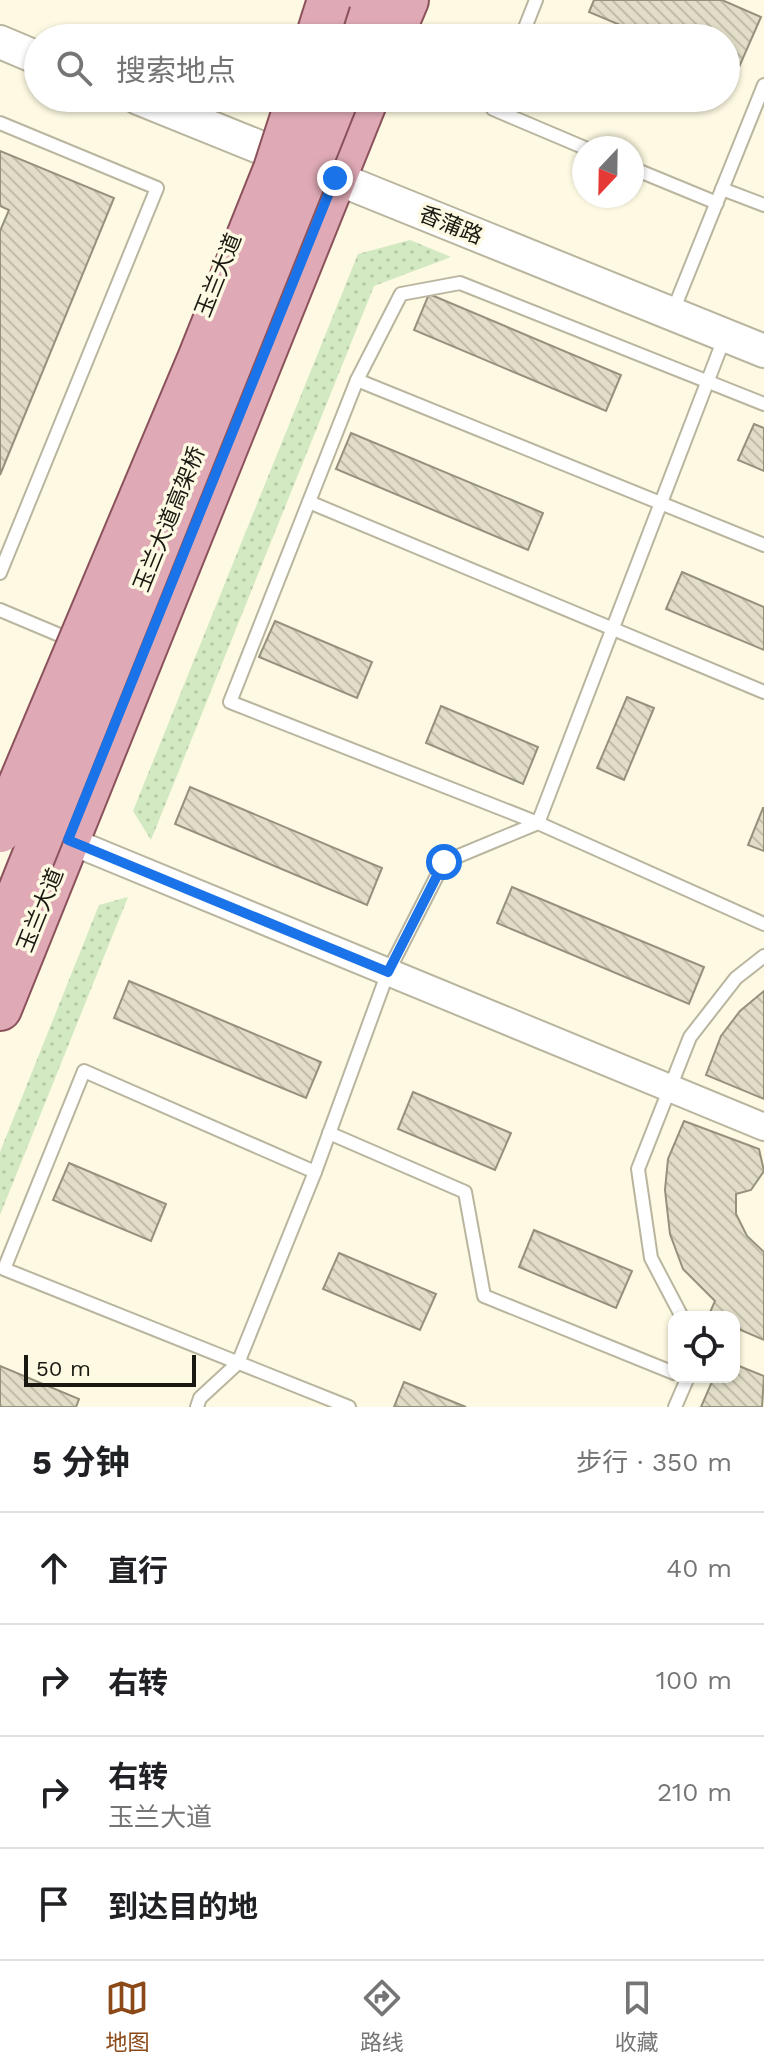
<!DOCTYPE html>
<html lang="zh">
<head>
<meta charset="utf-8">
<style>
  :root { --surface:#fff; --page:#f6f6f6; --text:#202124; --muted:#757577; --line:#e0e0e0; --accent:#8b4917 }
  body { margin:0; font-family:"Work Sans","Noto Sans SC",sans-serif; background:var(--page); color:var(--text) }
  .controls { position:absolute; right:24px; bottom:24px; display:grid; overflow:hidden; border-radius:16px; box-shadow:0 2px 6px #0004 }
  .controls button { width:72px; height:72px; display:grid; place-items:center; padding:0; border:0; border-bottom:2px solid var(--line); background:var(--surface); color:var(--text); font:40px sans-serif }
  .compass { position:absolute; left:572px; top:136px; width:72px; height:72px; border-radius:50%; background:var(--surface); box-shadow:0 2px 6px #0004; rotate:202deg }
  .scale { position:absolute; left:24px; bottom:20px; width:172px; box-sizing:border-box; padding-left:8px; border:4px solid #1a1911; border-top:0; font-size:22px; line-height:28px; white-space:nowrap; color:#1a1911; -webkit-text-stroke:6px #fdf9e2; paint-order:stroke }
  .stop { position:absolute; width:24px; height:24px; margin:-18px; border:6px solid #1a73e8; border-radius:50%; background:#fff }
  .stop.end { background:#1a73e8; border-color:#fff; box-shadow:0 2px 8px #0008 }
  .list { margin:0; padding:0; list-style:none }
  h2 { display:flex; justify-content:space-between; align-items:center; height:104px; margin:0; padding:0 32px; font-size:34px }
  h2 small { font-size:26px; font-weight:400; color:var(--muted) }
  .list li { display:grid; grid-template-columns:52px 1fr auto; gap:24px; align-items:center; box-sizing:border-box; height:112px; padding:0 32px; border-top:2px solid var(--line) }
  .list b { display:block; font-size:30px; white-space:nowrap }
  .list p { margin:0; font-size:26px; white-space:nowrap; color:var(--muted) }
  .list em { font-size:26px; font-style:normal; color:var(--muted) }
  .icon { flex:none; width:44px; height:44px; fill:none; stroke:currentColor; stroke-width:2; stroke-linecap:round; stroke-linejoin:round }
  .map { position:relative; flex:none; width:764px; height:1407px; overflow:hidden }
  .search { position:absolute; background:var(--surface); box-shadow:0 2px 6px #0004; left:24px; right:24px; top:24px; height:88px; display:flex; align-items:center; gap:20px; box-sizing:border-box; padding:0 28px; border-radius:44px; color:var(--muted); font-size:30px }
  .sheet { height:552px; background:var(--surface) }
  nav { display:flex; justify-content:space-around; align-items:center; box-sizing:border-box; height:112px; border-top:2px solid var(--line); background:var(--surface); font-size:22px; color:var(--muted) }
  nav a { display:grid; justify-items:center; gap:4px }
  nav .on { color:var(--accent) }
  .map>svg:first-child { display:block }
  .green { fill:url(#green-dots) }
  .building { fill:url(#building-back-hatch); stroke:#95917c; stroke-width:2 }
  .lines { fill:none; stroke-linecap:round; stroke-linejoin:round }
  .service-casing { stroke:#bab59f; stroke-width:16 }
  .minor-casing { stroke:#bab59f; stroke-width:30 }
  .tertiary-casing { stroke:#bab59f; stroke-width:36 }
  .primary-casing { stroke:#8c525c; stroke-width:46 }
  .service { stroke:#fff; stroke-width:12 }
  .minor { stroke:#fff; stroke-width:26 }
  .tertiary { stroke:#fff; stroke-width:32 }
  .primary { stroke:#dfaab6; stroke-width:42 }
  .primary-bridge-casing { stroke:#8c525c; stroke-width:46; stroke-linecap:butt }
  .primary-bridge { stroke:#dfaab6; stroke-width:42 }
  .route { stroke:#1a73e8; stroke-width:10 }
  .labels { text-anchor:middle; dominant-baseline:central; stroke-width:7; stroke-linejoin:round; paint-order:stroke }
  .street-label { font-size:22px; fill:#1a1911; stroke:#fdf9e2 }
</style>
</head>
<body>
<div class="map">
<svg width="764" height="1407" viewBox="0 0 764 1407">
  <defs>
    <pattern id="green-dots" width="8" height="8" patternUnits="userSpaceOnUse" patternTransform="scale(2)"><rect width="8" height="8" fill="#d2e9c2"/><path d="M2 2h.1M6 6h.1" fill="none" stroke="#b4c7a6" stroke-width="1.8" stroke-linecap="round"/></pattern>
    <pattern id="building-back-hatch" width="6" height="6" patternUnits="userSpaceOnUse" patternTransform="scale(2)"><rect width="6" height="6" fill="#e2ddc7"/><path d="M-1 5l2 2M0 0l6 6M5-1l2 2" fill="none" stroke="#c1bdaa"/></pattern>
  </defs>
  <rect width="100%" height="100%" fill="#fdf9e2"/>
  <g class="green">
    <path d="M410 240 451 257 374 286 151 840 133 811 358 254Z"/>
    <path d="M128 897 0 1215V1152L99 905Z"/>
  </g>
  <g class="building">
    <path d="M594 0H722L761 17 736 74 726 70V38H651L589 12Z"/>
    <path d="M0 151 114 198 0 475V231L9 210 0 206Z"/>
    <path d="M429 294 621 375 606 411 414 330Z"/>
    <path d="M754 424 764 428V471L738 460Z"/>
    <path d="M351 433 543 513 528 550 336 469Z"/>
    <path d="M682 572 764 607V650L666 609Z"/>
    <path d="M275 621 372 662 357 698 259 657Z"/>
    <path d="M627 697 654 708 624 780 597 768Z"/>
    <path d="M441 706 538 747 523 784 426 743Z"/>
    <path d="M190 787 382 868 367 905 175 824Z"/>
    <path d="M763 808H764V851L748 845Z"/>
    <path d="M512 887 704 967 689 1004 497 923Z"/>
    <path d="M129 981 321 1062 306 1098 114 1018Z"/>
    <path d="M764 991V1099L706 1075 721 1036 740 1011Z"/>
    <path d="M413 1092 511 1133 495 1170 398 1129Z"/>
    <path d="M684 1121 759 1149 764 1171 751 1190 736 1194V1214L747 1236 764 1252V1340L734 1327V1317H708L715 1301 683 1269 670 1234 665 1190 668 1159Z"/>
    <path d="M69 1163 166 1204 151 1241 53 1200Z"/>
    <path d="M534 1230 632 1271 616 1308 519 1267Z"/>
    <path d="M339 1253 436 1294 420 1330 323 1289Z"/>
    <path d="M734 1364 764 1376 762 1407H701L714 1377H734Z"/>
    <path d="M0 1366 79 1399 76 1407H0Z"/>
    <path d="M404 1382 466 1407H394Z"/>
  </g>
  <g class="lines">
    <g class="service-casing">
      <g id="service">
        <path d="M521 38 536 0"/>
        <path d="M497 98 493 109 585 148"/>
        <path d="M0 123 157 188 0 573"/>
        <path d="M632 168 717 203"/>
        <path d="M722 189 764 205"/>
        <path d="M673 311 764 85"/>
        <path d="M725 336 538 823 230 702 357 380 764 545"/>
        <path d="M357 380 401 294 460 283 764 404"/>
        <path d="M309 502 764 692"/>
        <path d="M0 610 69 639"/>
        <path d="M329 1133 465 1192 484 1296 674 1373"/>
        <path d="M315 1172 388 972 444 862 538 823 764 924"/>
        <path d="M682 1317 651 1258 638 1169 690 1037 736 978 764 956"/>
        <path d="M197 1407 200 1398 238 1363 315 1172 84 1071 4 1269 349 1407"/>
        <path d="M675 1407 688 1377"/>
      </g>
    </g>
    <g class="minor-casing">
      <path id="minor" d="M68 840 764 1127"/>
    </g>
    <g class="tertiary-casing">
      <g id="tertiary">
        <path d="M0 42 38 58"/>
        <path d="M138 98 764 351"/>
      </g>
    </g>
    <g class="primary-casing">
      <g id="primary">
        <path d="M358 38 372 0"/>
        <path d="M391 38 407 0"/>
        <path d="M0 1009 367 98"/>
      </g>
    </g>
    <use href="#service" class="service"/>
    <use href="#minor" class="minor"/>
    <use href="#tertiary" class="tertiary"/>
    <use href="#primary" class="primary"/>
    <g class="primary-bridge-casing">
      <g id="primary-bridge">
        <path d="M317 38 329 0"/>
        <path d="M0 831 199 359 275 169 298 98"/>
        <path d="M0 940 337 98"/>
      </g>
    </g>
    <use href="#primary-bridge" class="primary-bridge"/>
  </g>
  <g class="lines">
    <path class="route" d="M335 178 68 840 388 972 444 862"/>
  </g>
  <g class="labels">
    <g class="street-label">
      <text transform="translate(451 225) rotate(22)">香蒲路</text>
      <text transform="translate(218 275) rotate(-68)">玉兰大道</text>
      <text transform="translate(169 519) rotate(-68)">玉兰大道高架桥</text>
      <text transform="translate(40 910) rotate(-68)">玉兰大道</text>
    </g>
  </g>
</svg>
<div class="controls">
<button><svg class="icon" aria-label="locate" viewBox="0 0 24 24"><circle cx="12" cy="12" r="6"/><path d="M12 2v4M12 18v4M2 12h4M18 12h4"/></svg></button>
</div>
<svg class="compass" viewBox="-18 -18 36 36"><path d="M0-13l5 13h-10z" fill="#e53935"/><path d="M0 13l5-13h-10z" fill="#757577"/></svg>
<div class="scale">50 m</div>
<div class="stop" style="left:444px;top:862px"></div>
<div class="stop end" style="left:335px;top:178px"></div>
<div class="search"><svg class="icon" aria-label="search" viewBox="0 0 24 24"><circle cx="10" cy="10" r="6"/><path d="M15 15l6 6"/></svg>搜索地点</div>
</div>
<section class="sheet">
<h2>5 分钟<small>步行 · 350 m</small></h2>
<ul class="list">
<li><svg class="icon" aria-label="ahead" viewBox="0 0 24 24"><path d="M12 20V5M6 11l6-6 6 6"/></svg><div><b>直行</b></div><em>40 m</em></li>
<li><svg class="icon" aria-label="right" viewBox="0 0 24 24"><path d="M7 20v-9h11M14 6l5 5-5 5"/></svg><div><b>右转</b></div><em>100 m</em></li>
<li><svg class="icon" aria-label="right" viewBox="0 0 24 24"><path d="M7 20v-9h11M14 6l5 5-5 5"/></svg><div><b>右转</b><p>玉兰大道</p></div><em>210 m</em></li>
<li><svg class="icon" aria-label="arrive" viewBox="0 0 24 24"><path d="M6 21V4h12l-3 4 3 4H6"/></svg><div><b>到达目的地</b></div></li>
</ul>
</section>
<nav>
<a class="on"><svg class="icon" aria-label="map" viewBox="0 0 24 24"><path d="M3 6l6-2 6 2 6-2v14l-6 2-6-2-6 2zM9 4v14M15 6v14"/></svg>地图</a>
<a><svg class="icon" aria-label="directions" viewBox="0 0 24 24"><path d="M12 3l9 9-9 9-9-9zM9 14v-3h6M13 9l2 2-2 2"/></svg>路线</a>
<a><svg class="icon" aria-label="saved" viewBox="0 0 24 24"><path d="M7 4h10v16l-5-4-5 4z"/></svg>收藏</a>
</nav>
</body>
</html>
